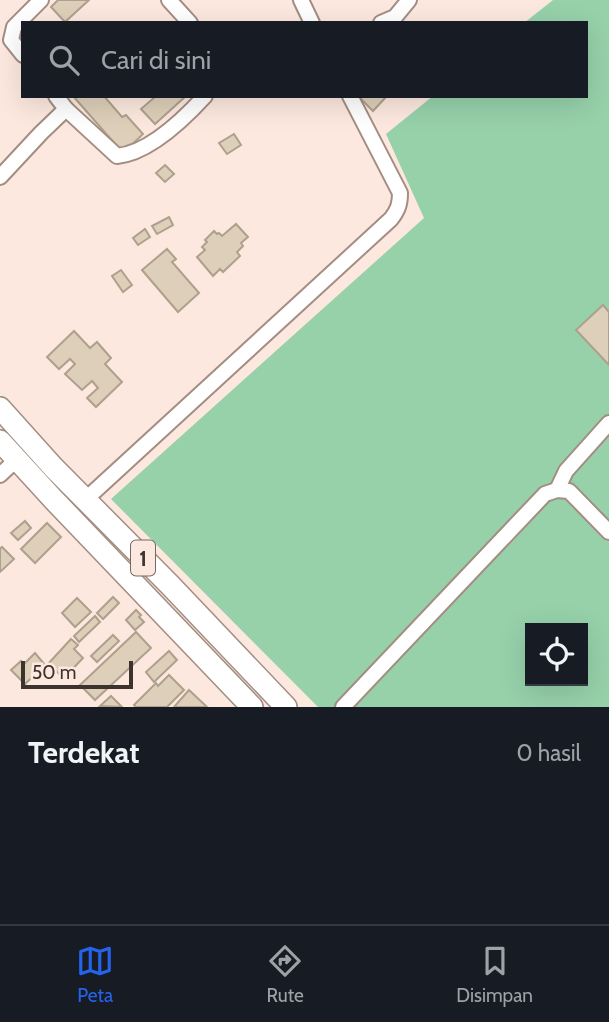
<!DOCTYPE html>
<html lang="id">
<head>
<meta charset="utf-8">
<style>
  :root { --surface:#171b24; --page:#20242c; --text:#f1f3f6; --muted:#9ea1a6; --line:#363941; --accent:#2563eb }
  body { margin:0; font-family:Cabin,sans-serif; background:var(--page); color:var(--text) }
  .controls { position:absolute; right:21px; bottom:21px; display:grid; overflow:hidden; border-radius:0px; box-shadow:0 7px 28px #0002 }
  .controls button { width:63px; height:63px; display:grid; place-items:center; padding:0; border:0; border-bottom:2px solid var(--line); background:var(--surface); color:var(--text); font:35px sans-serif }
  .scale { position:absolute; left:21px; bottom:18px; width:112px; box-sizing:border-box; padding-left:7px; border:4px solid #3d332e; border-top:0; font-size:19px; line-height:24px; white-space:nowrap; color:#3d332e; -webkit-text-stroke:5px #fce8de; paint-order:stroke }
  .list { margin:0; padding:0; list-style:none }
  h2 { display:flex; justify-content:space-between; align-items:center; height:91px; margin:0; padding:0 28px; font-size:30px }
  h2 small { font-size:23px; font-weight:400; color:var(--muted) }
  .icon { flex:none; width:38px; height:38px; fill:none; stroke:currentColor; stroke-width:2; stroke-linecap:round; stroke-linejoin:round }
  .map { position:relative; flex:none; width:609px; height:707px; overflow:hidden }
  .search { position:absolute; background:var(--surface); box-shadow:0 7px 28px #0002; left:21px; right:21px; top:21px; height:77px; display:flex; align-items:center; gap:18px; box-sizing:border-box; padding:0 24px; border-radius:0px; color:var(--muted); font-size:26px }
  .sheet { height:217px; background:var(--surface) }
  nav { display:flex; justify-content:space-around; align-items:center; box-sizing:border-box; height:98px; border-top:2px solid var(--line); background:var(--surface); font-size:19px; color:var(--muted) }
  nav a { display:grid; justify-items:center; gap:4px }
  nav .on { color:var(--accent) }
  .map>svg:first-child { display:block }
  .green { fill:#96d1aa; fill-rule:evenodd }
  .building { fill:#ddcfb9; stroke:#aea08c; stroke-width:2 }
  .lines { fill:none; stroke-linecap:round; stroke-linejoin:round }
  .minor-casing { stroke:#a48d82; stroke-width:18 }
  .highway-casing { stroke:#a48d82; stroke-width:24 }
  .minor { stroke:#fff; stroke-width:14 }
  .highway { stroke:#fff; stroke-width:21 }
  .labels { text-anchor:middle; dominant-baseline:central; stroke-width:7; stroke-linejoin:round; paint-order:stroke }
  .shield { fill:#fce8de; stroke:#766963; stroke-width:2 }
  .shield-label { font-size:21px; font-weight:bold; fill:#3d332e }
</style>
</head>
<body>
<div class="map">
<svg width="609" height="707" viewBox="0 0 609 707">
  <rect width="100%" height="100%" fill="#fce8de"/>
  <path class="green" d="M553 0H609V707H318L111 499 424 218 386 134 433 96H586V23H524ZM530 628H583V681H530Z"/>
  <g class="building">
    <path d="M58 0H89L65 22 51 7Z"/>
    <path d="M73 96H104L122 117 126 115 143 134 123 153Z"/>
    <path d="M156 96H186L155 124 141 109Z"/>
    <path d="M358 96H387L373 111Z"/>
    <path d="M234 134 241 145 227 154 219 143Z"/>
    <path d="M165 165 174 174 165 182 156 173Z"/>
    <path d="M169 217 173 225 157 234 152 226Z"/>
    <path d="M236 224 248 237 241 243 243 246 237 252 240 256 223 272 220 269 213 276 197 257 205 250 202 247 207 242 205 240 214 231 217 234 219 233 222 236Z"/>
    <path d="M145 229 150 237 138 245 133 238Z"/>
    <path d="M167 249 176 259 172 262 199 293 178 312 142 270Z"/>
    <path d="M121 270 132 285 123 292 112 276Z"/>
    <path d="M603 305 609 312V365L576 330Z"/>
    <path d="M74 331 90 348 97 342 111 358 105 364 122 382 96 407 87 398 98 388 92 381 82 390 65 374 75 364 70 359 59 369 47 357Z"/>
    <path d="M25 521 31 528 18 540 11 533Z"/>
    <path d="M47 523 61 537 35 563 21 549Z"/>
    <path d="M2 547 14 559 0 572V549Z"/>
    <path d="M113 597 119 603 103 619 97 613Z"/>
    <path d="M77 598 91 612 75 627 62 613Z"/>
    <path d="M136 610 141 615 139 617 144 622 135 630 126 620Z"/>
    <path d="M95 616 100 622 79 642 74 636Z"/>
    <path d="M136 632 151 648 95 700 80 685Z"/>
    <path d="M113 635 119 641 97 662 91 656Z"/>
    <path d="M71 639 78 645 74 649 83 658 64 678 48 664Z"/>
    <path d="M169 651 177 660 154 682 146 672Z"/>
    <path d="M35 653 45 665 25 684 11 670 21 661 24 664Z"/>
    <path d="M169 675 184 690 167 707H136L134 705 156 683 158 686Z"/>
    <path d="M189 690 207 707H174Z"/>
    <path d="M111 696 122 707 100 706Z"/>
  </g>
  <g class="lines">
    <g class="minor-casing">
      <g id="minor">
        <path d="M169 0 190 23"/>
        <path d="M301 0 312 23"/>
        <path d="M381 23 395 17 409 0"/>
        <path d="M23 55 11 40 14 27 41 0"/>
        <path d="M56 96 66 109 117 156C149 153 183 120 205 96"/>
        <path d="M0 177 41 133 66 109"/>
        <path d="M0 475 16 460"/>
        <path d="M557 490 566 471 609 423"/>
        <path d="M85 500 391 219C398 210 400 204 400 193L350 96"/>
        <path d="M343 707 545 494 557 490 569 491 609 532"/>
      </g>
    </g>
    <g class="highway-casing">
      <g id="highway">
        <path d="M0 408 53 467 170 585 286 707"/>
        <path d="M0 441 53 499 252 707"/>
      </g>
    </g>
    <use href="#minor" class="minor"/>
    <use href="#highway" class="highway"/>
  </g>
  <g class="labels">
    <rect class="shield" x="131" y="540.5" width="24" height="35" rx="5"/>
    <g class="shield-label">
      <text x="143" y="558">1</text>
    </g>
  </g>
</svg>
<div class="controls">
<button><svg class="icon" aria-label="locate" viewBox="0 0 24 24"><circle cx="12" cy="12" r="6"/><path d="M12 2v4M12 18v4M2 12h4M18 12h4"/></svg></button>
</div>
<div class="scale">50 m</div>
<div class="search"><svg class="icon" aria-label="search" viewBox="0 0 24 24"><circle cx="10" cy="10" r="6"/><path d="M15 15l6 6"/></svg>Cari di sini</div>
</div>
<section class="sheet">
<h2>Terdekat<small>0 hasil</small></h2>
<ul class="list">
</ul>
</section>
<nav>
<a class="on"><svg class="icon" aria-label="map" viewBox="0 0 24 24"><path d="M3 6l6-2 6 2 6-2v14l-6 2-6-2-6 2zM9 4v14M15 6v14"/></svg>Peta</a>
<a><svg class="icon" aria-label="directions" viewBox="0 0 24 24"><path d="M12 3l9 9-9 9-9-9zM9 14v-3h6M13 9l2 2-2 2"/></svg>Rute</a>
<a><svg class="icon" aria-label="saved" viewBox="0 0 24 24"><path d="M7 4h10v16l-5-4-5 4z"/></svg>Disimpan</a>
</nav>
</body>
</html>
